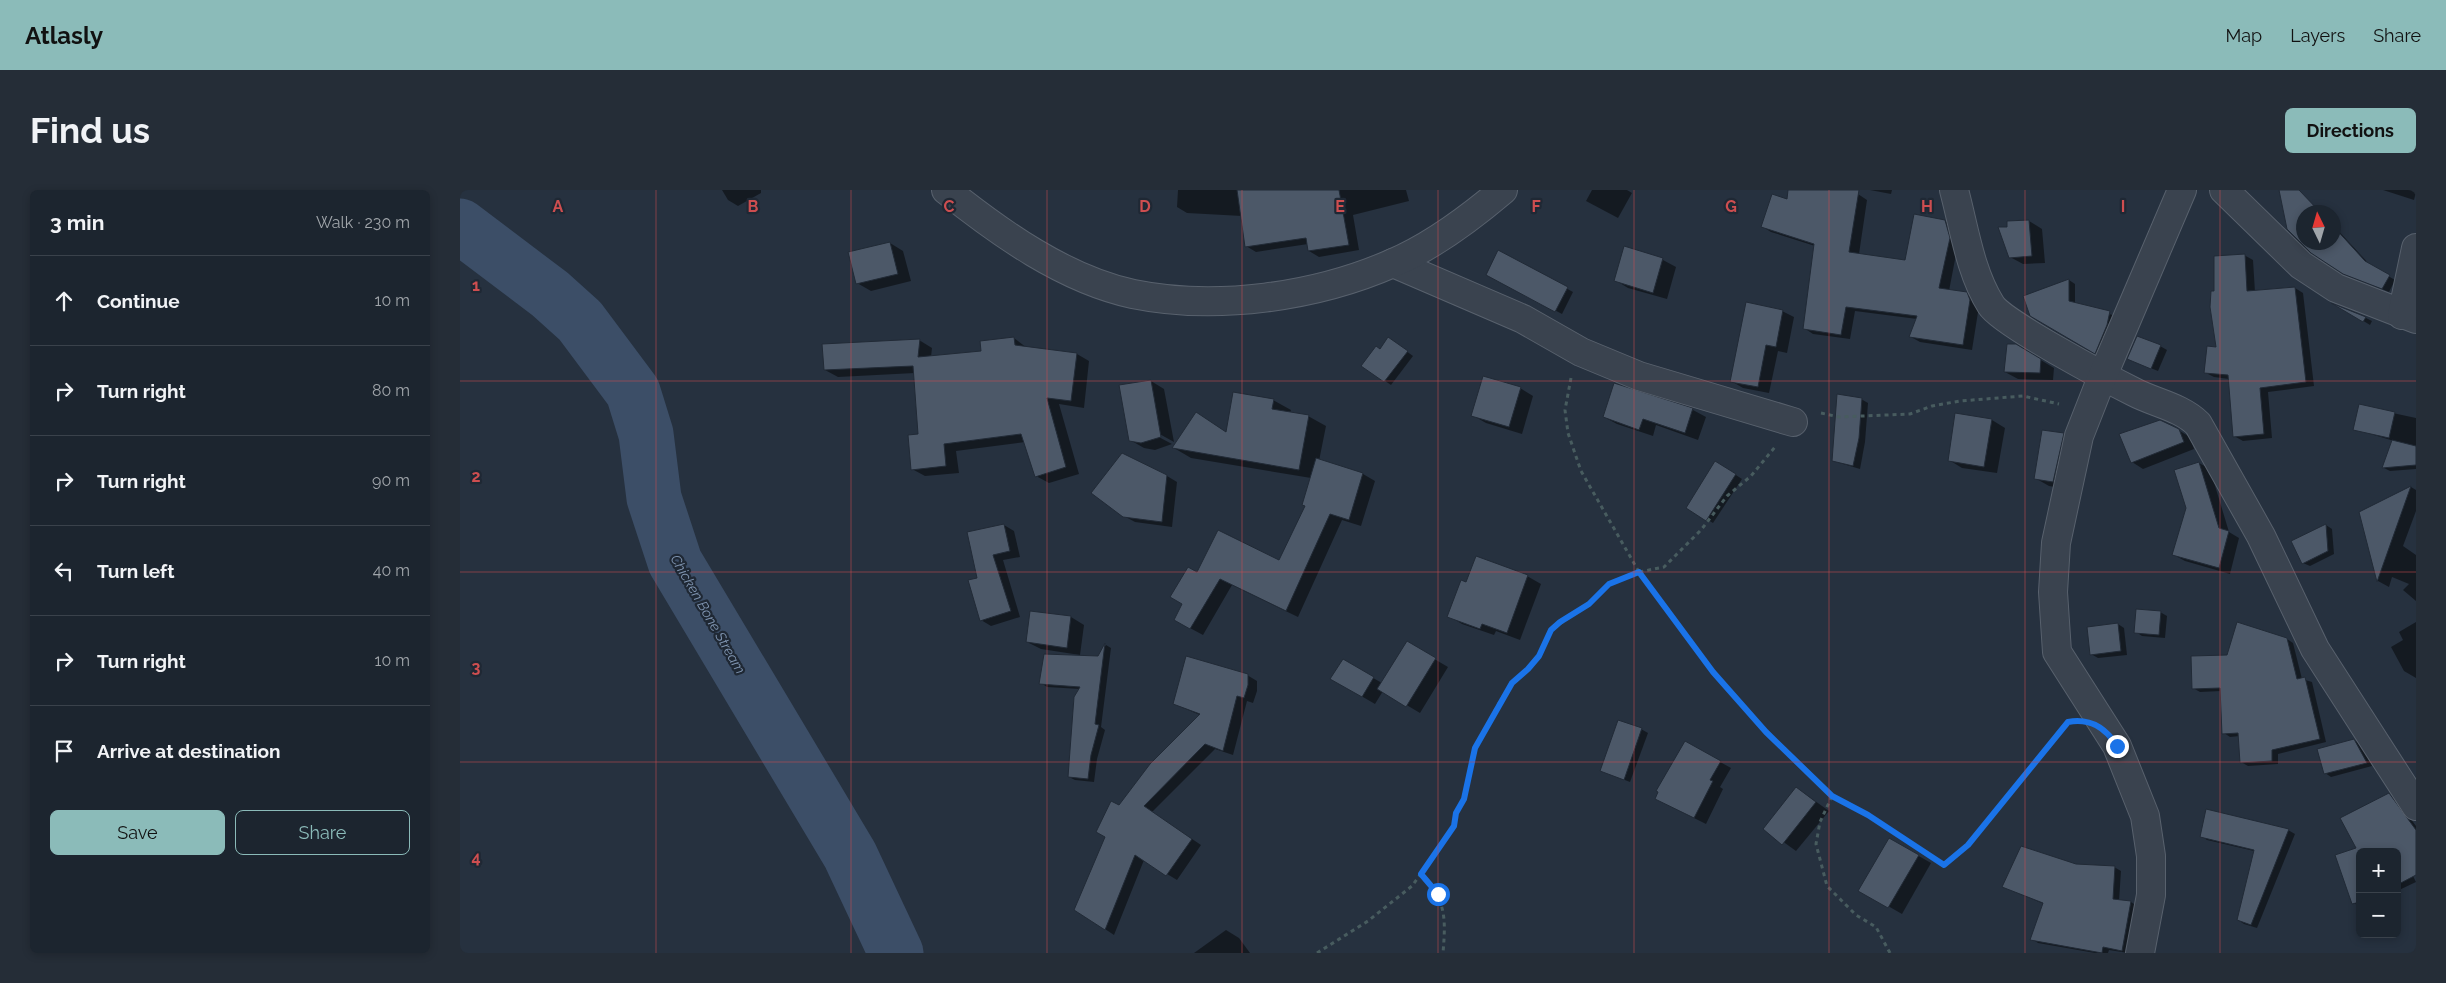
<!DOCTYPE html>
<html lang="en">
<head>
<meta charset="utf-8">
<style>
  :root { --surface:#1c252f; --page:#252d37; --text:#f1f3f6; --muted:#a0a5aa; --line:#3a424b; --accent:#8bbbb9 }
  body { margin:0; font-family:Raleway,sans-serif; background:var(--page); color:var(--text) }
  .controls { position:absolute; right:15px; bottom:15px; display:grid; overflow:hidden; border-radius:8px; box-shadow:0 2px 8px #0003 }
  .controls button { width:45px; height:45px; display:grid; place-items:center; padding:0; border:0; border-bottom:1px solid var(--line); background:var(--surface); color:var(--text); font:25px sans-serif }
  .compass { position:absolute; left:1836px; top:15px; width:45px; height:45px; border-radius:50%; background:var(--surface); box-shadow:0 2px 8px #0003; rotate:355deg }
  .stop { position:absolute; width:15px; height:15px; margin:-11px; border:4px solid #1a73e8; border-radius:50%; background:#fff }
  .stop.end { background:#1a73e8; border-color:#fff; box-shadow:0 1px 5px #0008 }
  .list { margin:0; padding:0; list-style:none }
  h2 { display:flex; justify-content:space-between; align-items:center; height:65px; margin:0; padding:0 20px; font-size:21px }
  h2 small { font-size:16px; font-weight:400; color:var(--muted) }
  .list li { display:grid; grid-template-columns:32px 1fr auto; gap:15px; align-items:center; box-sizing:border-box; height:90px; padding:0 20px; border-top:1px solid var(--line) }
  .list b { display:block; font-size:19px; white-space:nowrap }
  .list em { font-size:16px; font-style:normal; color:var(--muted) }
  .actions { display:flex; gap:10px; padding:15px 20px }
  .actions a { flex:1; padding:11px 0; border:1px solid var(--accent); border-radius:8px; text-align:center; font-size:18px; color:var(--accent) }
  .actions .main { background:var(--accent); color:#111 }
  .icon { flex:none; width:28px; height:28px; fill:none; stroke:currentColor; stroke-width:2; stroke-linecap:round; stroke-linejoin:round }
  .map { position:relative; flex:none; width:1956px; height:763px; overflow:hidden; border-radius:8px }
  header { display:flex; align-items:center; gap:30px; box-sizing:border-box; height:70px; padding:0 25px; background:var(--accent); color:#111 }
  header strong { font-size:24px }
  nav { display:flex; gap:28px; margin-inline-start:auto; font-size:18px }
  .intro { display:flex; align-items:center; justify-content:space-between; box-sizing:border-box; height:120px; padding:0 30px }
  h1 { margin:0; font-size:35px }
  .button { padding:12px 22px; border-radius:8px; background:var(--accent); color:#111; font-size:18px; font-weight:700 }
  main { display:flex; gap:30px; padding:0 30px }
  aside { flex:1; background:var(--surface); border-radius:8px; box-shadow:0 2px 8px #0003 }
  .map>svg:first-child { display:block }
  .shadow { fill:#0007 }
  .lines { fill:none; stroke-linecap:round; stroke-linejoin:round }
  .river { stroke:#3c4e67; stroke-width:55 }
  .building { fill:#4c5868; stroke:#212a36 }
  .minor-casing { stroke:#58616d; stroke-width:30 }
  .tertiary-casing { stroke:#58616d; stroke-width:30 }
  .path { stroke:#485c5f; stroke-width:3; stroke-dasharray:4 4; stroke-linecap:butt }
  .minor { stroke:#3a434f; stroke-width:28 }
  .tertiary { stroke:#3a434f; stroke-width:28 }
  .route { stroke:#1a73e8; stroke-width:6 }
  .grid { fill:none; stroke:#ce4e50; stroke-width:1; stroke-opacity:0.55 }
  .labels { text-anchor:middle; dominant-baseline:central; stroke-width:4.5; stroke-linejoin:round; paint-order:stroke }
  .water-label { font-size:14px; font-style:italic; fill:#7f94b0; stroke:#1f2834 }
  .grid-label { font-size:16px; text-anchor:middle; font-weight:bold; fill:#ce4e50; stroke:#1f2834; stroke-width:4.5; stroke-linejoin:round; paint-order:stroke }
</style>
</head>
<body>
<header>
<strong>Atlasly</strong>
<nav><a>Map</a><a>Layers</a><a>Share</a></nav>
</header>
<div class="intro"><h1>Find us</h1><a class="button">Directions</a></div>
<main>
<aside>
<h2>3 min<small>Walk · 230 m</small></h2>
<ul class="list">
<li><svg class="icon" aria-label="ahead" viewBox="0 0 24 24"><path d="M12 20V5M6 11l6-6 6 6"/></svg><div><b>Continue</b></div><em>10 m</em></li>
<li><svg class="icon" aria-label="right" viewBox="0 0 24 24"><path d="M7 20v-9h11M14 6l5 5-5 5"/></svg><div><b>Turn right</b></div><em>80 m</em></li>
<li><svg class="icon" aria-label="right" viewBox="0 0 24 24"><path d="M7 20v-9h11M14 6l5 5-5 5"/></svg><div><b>Turn right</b></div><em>90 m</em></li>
<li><svg class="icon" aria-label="left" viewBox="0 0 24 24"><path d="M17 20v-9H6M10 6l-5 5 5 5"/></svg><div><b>Turn left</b></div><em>40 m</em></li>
<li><svg class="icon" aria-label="right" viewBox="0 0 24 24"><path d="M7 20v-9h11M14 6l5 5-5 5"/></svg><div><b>Turn right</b></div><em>10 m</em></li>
<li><svg class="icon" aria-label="arrive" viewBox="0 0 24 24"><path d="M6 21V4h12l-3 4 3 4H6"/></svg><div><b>Arrive at destination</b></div></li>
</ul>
<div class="actions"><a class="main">Save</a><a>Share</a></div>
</aside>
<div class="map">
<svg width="1956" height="763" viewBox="0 0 1956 763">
  <rect width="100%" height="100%" fill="#26313f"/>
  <g class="shadow">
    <path d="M262 0H301V3L278 16 268 10Z"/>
    <path d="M718 0H946L949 11 893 25 899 60 859 67 849 61 848 54 796 62 786 56 782 26 727 23 717 17Z"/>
    <path d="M1132 0H1167L1172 3 1158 28 1126 11Z"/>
    <path d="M1410 0H1432L1431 4Z"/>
    <path d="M1923 0H1956V2L1954 10Z"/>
    <path d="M1398 4 1407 10 1399 64 1446 72 1485 31 1494 37 1498 54 1489 101 1506 103 1516 109 1519 116 1512 160 1460 152 1451 147 1457 129 1395 121 1390 149 1353 144 1344 138 1355 56 1311 42 1303 37 1362 21Z"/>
    <path d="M1569 31 1582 39 1585 73 1563 74 1550 67 1548 32Z"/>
    <path d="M1874 36 1911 76 1935 90 1929 102 1884 83 1874 52Z"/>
    <path d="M430 53 443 61 451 91 411 101 397 93Z"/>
    <path d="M1165 58 1203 70 1216 77 1207 109 1168 98 1155 90Z"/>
    <path d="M1038 61 1113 102 1102 124 1027 84Z"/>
    <path d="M1784 65 1793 70 1795 102 1835 98 1843 103 1854 196 1808 202 1812 248 1783 251 1774 246 1769 189 1754 187 1746 183 1757 158 1755 102Z"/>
    <path d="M1609 90 1615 94V114L1656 126 1642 166 1571 125Z"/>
    <path d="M1884 119 1906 128 1912 131 1910 135Z"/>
    <path d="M1322 121 1334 127 1327 163 1318 161 1309 203 1283 198 1271 191Z"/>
    <path d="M554 148 567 158 617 164 629 171 624 218 599 214 619 284 589 293 576 286 565 252 496 261 499 283 465 286 452 279 460 245 455 183 378 187 365 180 459 150 472 158 471 167 522 163Z"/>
    <path d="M935 153 953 166 931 195 903 176 920 160Z"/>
    <path d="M1556 155 1594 178 1593 190 1558 189 1545 182Z"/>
    <path d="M1700 156 1707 160 1698 181 1668 169Z"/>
    <path d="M691 191 704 199 714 252 696 242 695 245 712 254 695 260 684 258 670 250Z"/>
    <path d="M1155 194 1233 220 1246 227 1238 250 1196 235 1193 246 1157 234 1144 227Z"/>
    <path d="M1060 198 1073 206 1062 244 1026 233 1012 225Z"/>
    <path d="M1401 209 1408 213 1405 252 1400 279 1373 271Z"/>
    <path d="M813 210 831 220 830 223 848 226 866 236 859 271 903 284 915 291 901 336 882 330 838 427 772 395 743 445 715 430 738 384 820 372 846 316 851 288 731 268 714 258 754 234 767 243Z"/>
    <path d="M1900 216 1956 228V279L1930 281 1924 278 1934 251 1894 239Z"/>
    <path d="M1532 230 1545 238 1537 283 1502 278 1489 270Z"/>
    <path d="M1718 240 1730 247 1734 259 1683 279 1672 272Z"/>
    <path d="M1603 245 1616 252 1606 299 1589 296 1575 288Z"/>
    <path d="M1739 273 1750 279 1769 342 1779 348 1770 384 1725 371 1714 365Z"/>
    <path d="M1262 276 1282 289 1253 333 1228 318Z"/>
    <path d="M707 286 717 292 712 337 675 332 664 326Z"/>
    <path d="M1951 297 1956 300V321L1943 356 1956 365V411L1943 400 1949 394 1932 387 1929 397 1918 391 1900 322Z"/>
    <path d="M544 335 554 341 560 367 543 370 560 427 531 436 521 430 519 389Z"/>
    <path d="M1866 335 1872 339 1874 364 1850 376 1843 373Z"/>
    <path d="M1067 386 1081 394 1060 450 1036 441 1034 445 1002 434 989 426 1007 394Z"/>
    <path d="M571 422 611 427 624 435 620 465 581 459 567 452Z"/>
    <path d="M1700 422 1707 426 1705 448 1682 446 1676 442Z"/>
    <path d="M1956 432V488L1944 481 1931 457 1943 450 1939 442Z"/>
    <path d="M1658 434 1664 438 1667 465 1638 468 1631 464Z"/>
    <path d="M1827 449 1833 453 1842 489 1852 492 1866 552 1818 564V574L1788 576 1781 572 1780 546 1770 547 1764 543 1761 501 1740 502 1733 498 1768 466Z"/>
    <path d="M947 453 988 477 960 523 923 501 915 514 872 489 883 471 922 493Z"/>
    <path d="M646 455 651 458 641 537 645 540 637 569 634 592 615 590 609 587 620 499 587 497 581 493 638 468Z"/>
    <path d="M787 485 797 491V501L793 513 787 511 773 565 755 559 692 622 741 655 717 690 684 670 654 745 645 739 659 617 740 525 714 514Z"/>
    <path d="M1181 539 1188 543 1170 592 1142 581Z"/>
    <path d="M1894 550 1901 554 1912 576 1871 587 1865 583Z"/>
    <path d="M1226 553 1271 578 1260 597 1263 599 1246 634 1208 615Z"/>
    <path d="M1337 598 1369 621 1336 661 1304 638Z"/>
    <path d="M1929 605 1936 609 1956 636V682L1952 684 1956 692 1937 701V662H1900L1899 716 1892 712 1898 659Z"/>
    <path d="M1828 640 1835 644 1797 738 1784 734 1778 730 1794 661 1747 650 1741 646Z"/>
    <path d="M1429 649 1471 673 1442 724 1400 700Z"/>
    <path d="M1654 677 1661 681 1659 711 1671 712 1677 716 1668 763 1649 760 1648 763H1635L1578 753 1572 749 1584 714 1544 697Z"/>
    <path d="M766 740 779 748 790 763H734Z"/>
  </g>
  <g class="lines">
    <path class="river" d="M0 36 90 104 120 131 173 202 186 244 194 308 215 372 390 665 436 763"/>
  </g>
  <g class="building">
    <path d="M777 0H879L889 55 848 61 846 48 785 57Z"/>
    <path d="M1328 0H1399L1389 62 1445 70 1454 24 1485 30 1490 48 1479 98 1507 102 1510 110 1503 155 1449 147 1457 126 1386 117 1381 145 1343 139 1354 54 1301 37 1312 4 1327 9Z"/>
    <path d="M1819 0H1839L1860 22H1844V52H1874V37L1905 71 1930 85 1922 99 1883 84 1851 63 1827 39Z"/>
    <path d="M1569 30 1572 66 1549 68 1538 37H1547V31Z"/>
    <path d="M430 52 438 84 396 94 388 62Z"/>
    <path d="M1164 56 1203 68 1193 103 1154 91Z"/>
    <path d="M1038 60 1108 97 1095 122 1026 85Z"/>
    <path d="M1785 64 1787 101 1835 97 1846 192 1800 198 1804 244 1773 247 1768 185 1744 183 1747 156 1756 157 1750 117 1751 101H1754V66Z"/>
    <path d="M1609 89V111L1650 121 1647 135 1635 164 1570 126 1563 106Z"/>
    <path d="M1286 112 1323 120 1316 157 1306 155 1298 197 1270 192Z"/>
    <path d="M1871 113 1906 127 1903 132Z"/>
    <path d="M1677 146 1701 155 1691 179 1667 169Z"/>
    <path d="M554 147 555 155 617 163 611 211 587 208 606 277 575 287 561 244 484 254 486 276 451 280 448 245 458 244 453 176 364 180 362 154 460 149 458 167 521 161 520 151Z"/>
    <path d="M928 147 948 161 924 192 901 176 916 156 920 159Z"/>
    <path d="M1547 154H1556L1581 169 1580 183 1544 182Z"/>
    <path d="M1023 186 1061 197 1049 237 1011 226Z"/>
    <path d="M691 190 701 247 681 253 669 251 659 195Z"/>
    <path d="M1154 193 1233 218 1225 243 1183 229 1179 240 1143 227Z"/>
    <path d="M773 202 814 209 812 219 849 225 839 280 712 258 736 222 766 242Z"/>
    <path d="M1377 204 1402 208 1399 248 1393 276 1372 271Z"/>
    <path d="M1899 214 1935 222 1929 248 1893 240Z"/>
    <path d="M1495 223 1532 229 1524 277 1488 271Z"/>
    <path d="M1700 230 1719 239 1724 252 1671 273 1659 244Z"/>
    <path d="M1582 240 1604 243 1593 292 1574 289Z"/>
    <path d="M1932 250 1956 256V275L1922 278Z"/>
    <path d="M662 263 707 285 702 332 663 327 631 303Z"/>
    <path d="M856 268 903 283 889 330 870 324 826 421 760 389 730 439 714 430 722 414 710 407 728 377 737 382 758 340 819 370 845 316 842 315Z"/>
    <path d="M1255 271 1276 284 1246 331 1226 318Z"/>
    <path d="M1739 272 1759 338 1769 341 1759 378 1712 365 1726 318 1714 280Z"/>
    <path d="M1951 296 1917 392 1899 322Z"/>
    <path d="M544 334 550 361 533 365 551 421 520 431 508 390 517 388 507 342Z"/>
    <path d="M1866 334 1868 361 1842 374 1831 351Z"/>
    <path d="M1016 366 1068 385 1047 443 1022 434 1020 439 987 427 1001 390 1006 392Z"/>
    <path d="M1676 419 1701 421 1699 445 1674 443Z"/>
    <path d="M570 421 611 426 607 458 566 452Z"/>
    <path d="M1777 432 1827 448 1837 489 1845 487 1860 549 1812 560V571L1780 573 1778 543 1762 544 1760 498 1732 499 1731 466 1767 465Z"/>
    <path d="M1658 433 1661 461 1630 465 1627 437Z"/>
    <path d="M947 451 976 468 946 517 917 499Z"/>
    <path d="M645 453 635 534 639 535 631 565 628 589 608 587 614 507 620 497 579 494 584 464 638 466Z"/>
    <path d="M726 466 788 484V495L784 508 777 506 763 561 745 554 684 616 732 649 706 686 675 665 645 740 614 720 645 647 636 642 651 611 659 615 690 574 740 524 713 514Z"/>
    <path d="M883 469 914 487 902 507 870 489Z"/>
    <path d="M1158 530 1182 538 1164 590 1140 581Z"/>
    <path d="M1894 549 1907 573 1864 584 1857 559Z"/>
    <path d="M1225 551 1261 571 1250 590 1253 591 1234 628 1195 609 1198 602 1196 601Z"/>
    <path d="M1336 597 1356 612 1322 655 1303 639Z"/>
    <path d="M1929 603 1956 640V685L1937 695V662H1900V712L1892 714 1875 665 1896 658 1880 628Z"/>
    <path d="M1746 619 1829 639 1791 735 1777 730 1794 660 1740 647Z"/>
    <path d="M1429 648 1459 665 1428 718 1398 701Z"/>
    <path d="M1561 656 1616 674 1655 676 1653 709 1671 711 1662 761 1643 757 1642 763 1570 750 1583 713 1542 697Z"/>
  </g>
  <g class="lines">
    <g class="minor-casing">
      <g id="minor">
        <path d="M1494 0C1504 37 1510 82 1531 115 1542 133 1650 190 1674 202 1695 213 1721 217 1738 234L1801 346 1855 459 1956 616"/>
        <path d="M1764 0 1841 75 1876 98 1956 129"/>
        <path d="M933 73 1063 129 1121 162 1179 186 1333 232"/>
        <path d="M1942 125 1956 58"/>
        <path d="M1680 763 1691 705V666L1685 626 1657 556 1597 462 1593 402 1596 353 1619 246 1643 185 1722 0"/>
      </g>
    </g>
    <g class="tertiary-casing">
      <path id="tertiary" d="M486 0C540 43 604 89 673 104 756 121 856 107 933 73 973 56 1010 28 1043 0"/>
    </g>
    <g class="path">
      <path d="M1111 188 1105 220 1108 243 1121 281 1179 382 1253 482 1306 542 1372 606"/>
      <path d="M1361 223 1379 227 1450 224 1472 216 1500 211 1563 206 1599 214"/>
      <path d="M961 683C986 711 986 727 983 763"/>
      <path d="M857 763 908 731 952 696 980 657 994 636 996 623 1004 609 1015 557 1040 511 1052 493 1068 479 1079 466 1091 440 1129 414 1149 394 1179 382 1204 377 1241 340 1267 306 1291 286 1315 257"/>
      <path d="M1430 763 1416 737 1396 725 1367 696 1356 654 1360 632 1372 606 1408 625 1484 675 1508 655 1607 534"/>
    </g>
    <use href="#minor" class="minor"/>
    <use href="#tertiary" class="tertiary"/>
  </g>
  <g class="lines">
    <path class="route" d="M978 704 961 684 994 636 996 623 1004 609 1015 558 1052 493 1068 479 1079 466 1091 440 1100 432 1129 414 1149 394 1179 382 1253 482 1306 542 1372 606 1408 625 1484 675 1508 655 1608 532C1630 528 1645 537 1657 556"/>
  </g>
  <path class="grid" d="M196 0V763M391 0V763M587 0V763M782 0V763M978 0V763M1174 0V763M1369 0V763M1565 0V763M1760 0V763M0 191H1956M0 382H1956M0 572H1956"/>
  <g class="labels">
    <g class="water-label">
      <text transform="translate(248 424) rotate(60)">Chicken Bone Stream</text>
    </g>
  </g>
  <g class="grid-label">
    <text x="98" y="22">A</text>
    <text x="293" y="22">B</text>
    <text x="489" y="22">C</text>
    <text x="685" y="22">D</text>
    <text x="880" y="22">E</text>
    <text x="1076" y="22">F</text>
    <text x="1271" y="22">G</text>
    <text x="1467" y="22">H</text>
    <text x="1663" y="22">I</text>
    <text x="16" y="101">1</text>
    <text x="16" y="292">2</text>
    <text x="16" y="483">3</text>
    <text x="16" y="673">4</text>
  </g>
</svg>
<div class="controls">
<button>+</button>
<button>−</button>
</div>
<svg class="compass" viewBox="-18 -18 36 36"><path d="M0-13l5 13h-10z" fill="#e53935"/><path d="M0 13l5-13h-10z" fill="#a0a5aa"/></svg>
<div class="stop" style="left:978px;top:704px"></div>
<div class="stop end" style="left:1657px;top:556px"></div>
</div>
</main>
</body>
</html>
